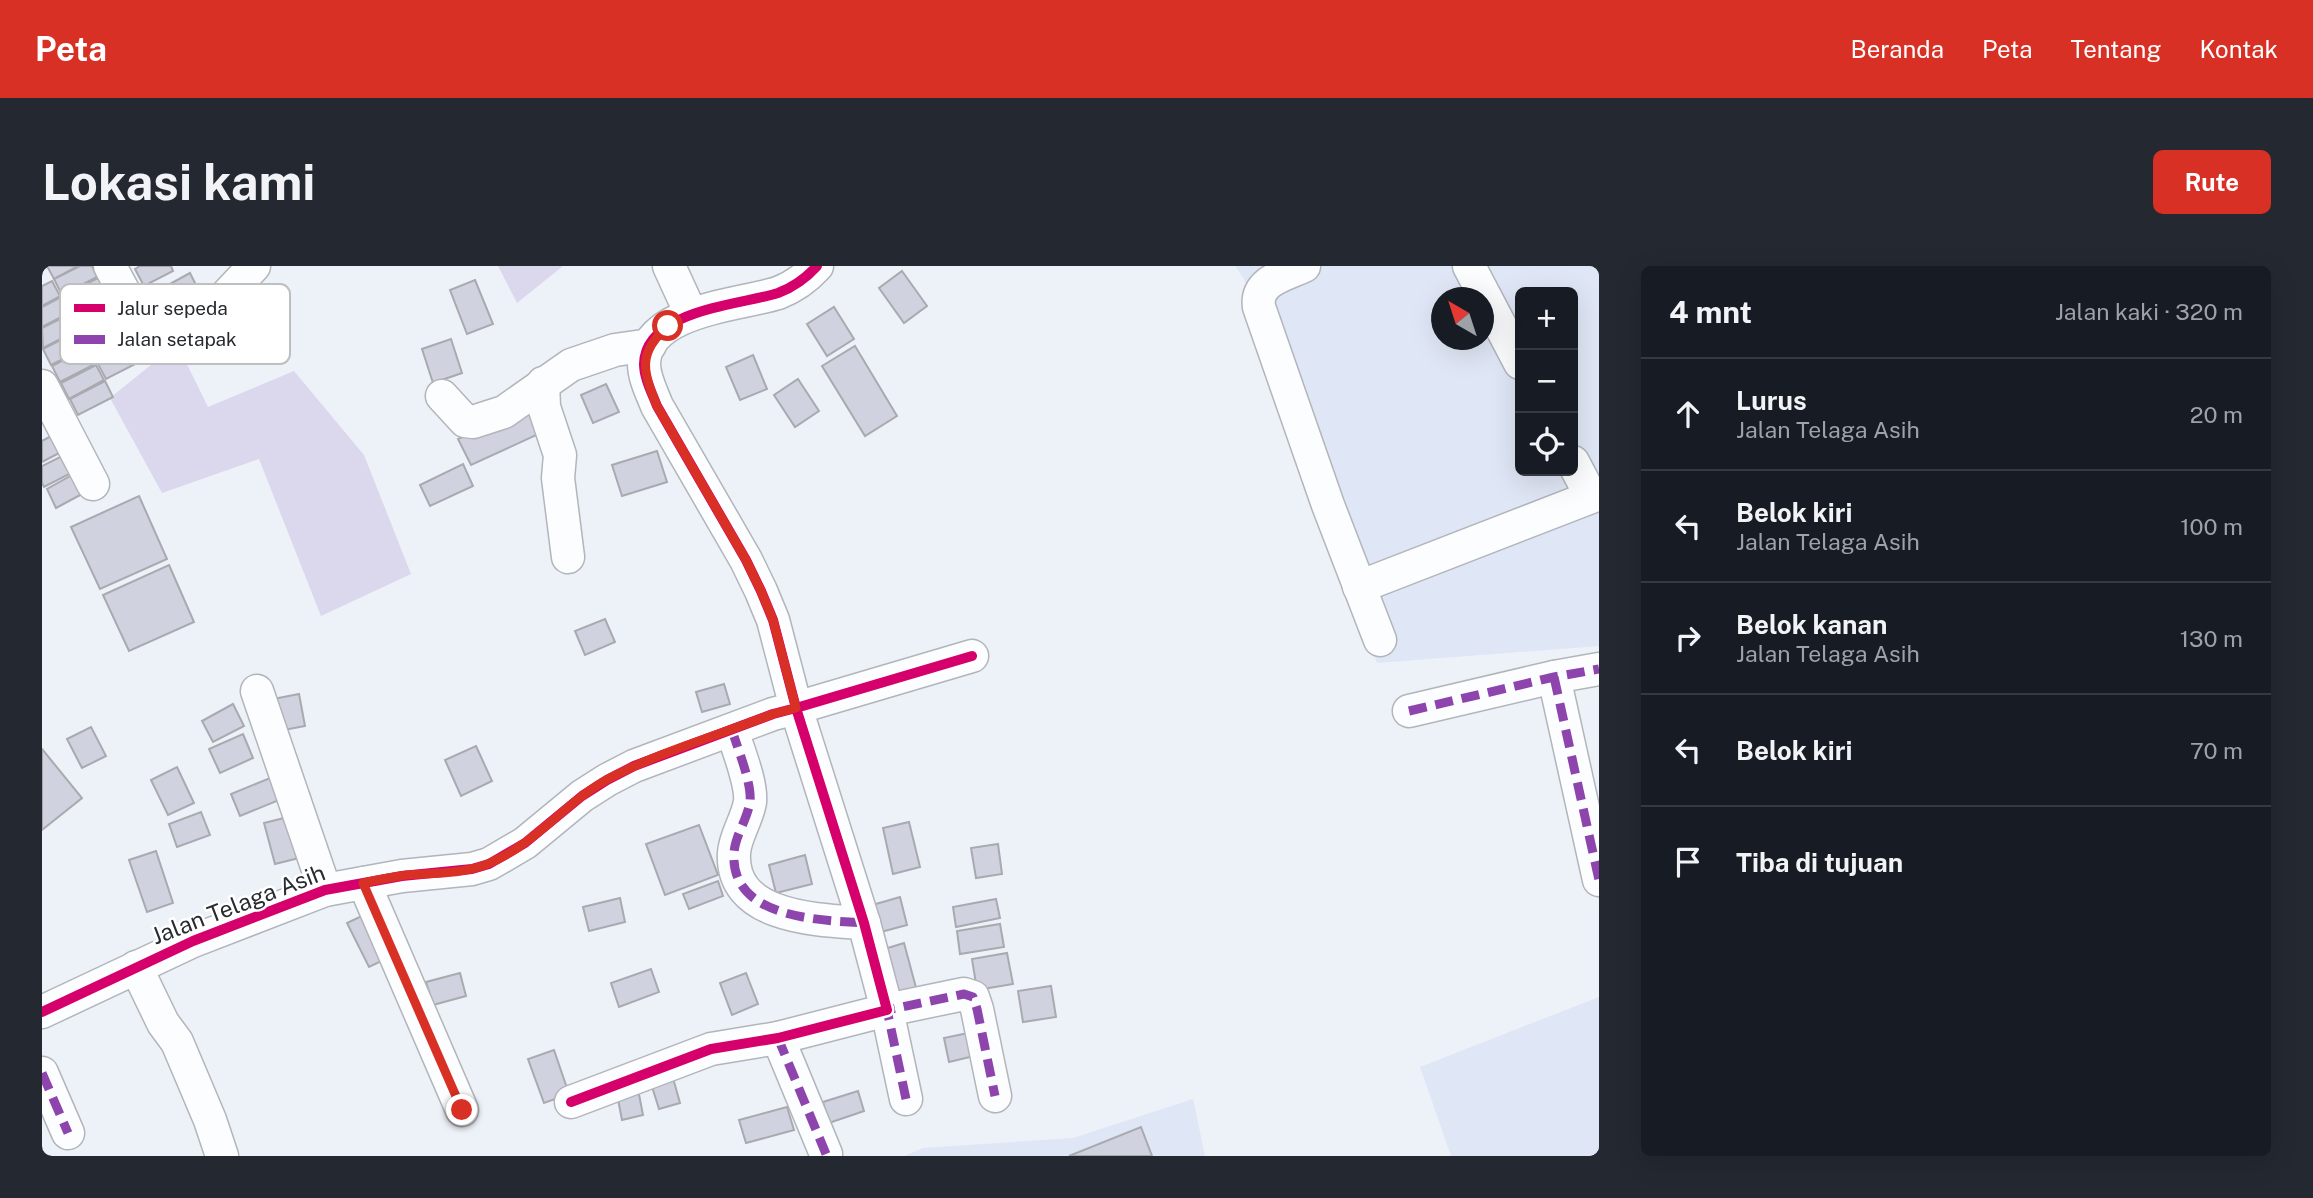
<!DOCTYPE html>
<html lang="id">
<head>
<meta charset="utf-8">
<style>
  :root { --surface:#171b24; --page:#242831; --text:#f1f3f6; --muted:#9ea1a6; --line:#363941; --accent:#d93025 }
  body { margin:0; font-family:"Public Sans",sans-serif; background:var(--page); color:var(--text) }
  .controls { position:absolute; right:21px; top:21px; display:grid; overflow:hidden; border-radius:10px; box-shadow:0 7px 28px #0002 }
  .controls button { width:63px; height:63px; display:grid; place-items:center; padding:0; border:0; border-bottom:2px solid var(--line); background:var(--surface); color:var(--text); font:35px sans-serif }
  .compass { position:absolute; left:1389px; top:21px; width:63px; height:63px; border-radius:50%; background:var(--surface); box-shadow:0 7px 28px #0002; rotate:321deg }
  .stop { position:absolute; width:21px; height:21px; margin:-16px; border:5px solid #d93025; border-radius:50%; background:#fff }
  .stop.end { background:#d93025; border-color:#fff; box-shadow:0 2px 7px #0008 }
  .list { margin:0; padding:0; list-style:none }
  h2 { display:flex; justify-content:space-between; align-items:center; height:91px; margin:0; padding:0 28px; font-size:30px }
  h2 small { font-size:23px; font-weight:400; color:var(--muted) }
  .list li { display:grid; grid-template-columns:46px 1fr auto; gap:21px; align-items:center; box-sizing:border-box; height:112px; padding:0 28px; border-top:2px solid var(--line) }
  .list b { display:block; font-size:26px; white-space:nowrap }
  .list p { margin:0; font-size:23px; white-space:nowrap; color:var(--muted) }
  .list em { font-size:23px; font-style:normal; color:var(--muted) }
  .icon { flex:none; width:38px; height:38px; fill:none; stroke:currentColor; stroke-width:2; stroke-linecap:round; stroke-linejoin:round }
  .map { position:relative; flex:none; width:1557px; height:890px; overflow:hidden; border-radius:10px }
  header { display:flex; align-items:center; gap:42px; box-sizing:border-box; height:98px; padding:0 35px; background:var(--accent); color:#fff }
  header strong { font-size:33px }
  nav { display:flex; gap:38px; margin-inline-start:auto; font-size:24px }
  .intro { display:flex; align-items:center; justify-content:space-between; box-sizing:border-box; height:168px; padding:0 42px }
  h1 { margin:0; font-size:49px }
  .button { padding:18px 32px; border-radius:10px; background:var(--accent); color:#fff; font-size:24px; font-weight:700 }
  main { display:flex; gap:42px; padding:0 42px }
  aside { flex:1; background:var(--surface); border-radius:10px; box-shadow:0 7px 28px #0002 }
  .map>svg:first-child { display:block }
  .built { fill:#dfe6f5; fill-rule:evenodd }
  .green { fill:#dbd7ec }
  .building { fill:#d0d3df; stroke:#a8aaaf; stroke-width:2 }
  .lines { fill:none; stroke-linecap:round; stroke-linejoin:round }
  .minor-casing { stroke:#b2b5ba; stroke-width:35 }
  .minor { stroke:#fcfdfe; stroke-width:32 }
  .quiet { stroke:#8e44ad; stroke-width:9; stroke-dasharray:18 9; stroke-linecap:butt }
  .cycleway-casing { stroke:#fff; stroke-width:15 }
  .cycleway { stroke:#d6006c; stroke-width:10 }
  .route { stroke:#d93025; stroke-width:9 }
  .labels { text-anchor:middle; dominant-baseline:central; stroke-width:5; stroke-linejoin:round; paint-order:stroke }
  .street-label { font-size:23px; fill:#282b30; stroke:#fff }
  .key { fill:#fff; stroke:#bebfc1; stroke-width:2 }
  .key-label { font-size:19px; fill:#282b30 }
</style>
</head>
<body>
<header>
<strong>Peta</strong>
<nav><a>Beranda</a><a>Peta</a><a>Tentang</a><a>Kontak</a></nav>
</header>
<div class="intro"><h1>Lokasi kami</h1><a class="button">Rute</a></div>
<main>
<div class="map">
<svg width="1557" height="890" viewBox="0 0 1557 890">
  <rect width="100%" height="100%" fill="#edf1f8"/>
  <g class="built">
    <path d="M1193 0H1557V380L1335 397 1202 13ZM1478 26H1531V205H1478ZM1400 32H1442V74H1400Z"/>
    <path d="M1557 731V890H1409L1378 801Z"/>
    <path d="M1151 833 1163 890H863L881 882 1031 872Z"/>
  </g>
  <g class="green">
    <path d="M456 0H521L475 37Z"/>
    <path d="M135 78 166 141 252 105 322 189 369 308 279 350 217 193 120 227 68 132Z"/>
  </g>
  <g class="building">
    <path d="M5 0H36L12 13Z"/>
    <path d="M38 0H50L55 11 20 29 12 13Z"/>
    <path d="M98 0H129L131 5 102 20 93 3Z"/>
    <path d="M860 5 885 40 862 57 837 22Z"/>
    <path d="M148 7 158 27 127 43 117 24Z"/>
    <path d="M56 12 64 28 29 46 20 30Z"/>
    <path d="M433 14 451 58 425 68 408 24Z"/>
    <path d="M10 15 18 30 0 40V20Z"/>
    <path d="M19 31 27 47 0 61V41Z"/>
    <path d="M792 41 812 73 785 90 765 58Z"/>
    <path d="M28 48 36 64 1 82 0 62Z"/>
    <path d="M36 65 45 81 9 99 1 83Z"/>
    <path d="M409 73 420 107 391 117 380 83Z"/>
    <path d="M91 79 99 95 64 113 56 98Z"/>
    <path d="M813 80 855 150 823 170 780 100Z"/>
    <path d="M45 82 53 98 18 116 10 100Z"/>
    <path d="M711 89 725 123 698 134 684 101Z"/>
    <path d="M54 99 62 114 27 133 19 117Z"/>
    <path d="M756 113 777 145 753 161 732 129Z"/>
    <path d="M63 115 71 131 36 149 28 133Z"/>
    <path d="M564 118 577 146 551 157 539 129Z"/>
    <path d="M491 138 503 165 429 199 416 173Z"/>
    <path d="M13 168 21 185 0 196V175Z"/>
    <path d="M615 185 625 216 580 230 570 199Z"/>
    <path d="M24 188 33 205 2 221 0 217V200Z"/>
    <path d="M421 198 431 220 388 240 378 219Z"/>
    <path d="M30 209 40 228 14 242 5 223Z"/>
    <path d="M97 230 125 293 58 323 29 261Z"/>
    <path d="M127 299 152 356 87 385 61 329Z"/>
    <path d="M563 353 573 376 543 389 533 365Z"/>
    <path d="M682 418 688 438 660 446 654 426Z"/>
    <path d="M257 428 263 460 231 466 226 434Z"/>
    <path d="M191 438 202 460 171 476 160 455Z"/>
    <path d="M49 461 64 490 40 502 25 473Z"/>
    <path d="M201 468 211 492 178 507 167 483Z"/>
    <path d="M434 480 450 515 419 530 403 494Z"/>
    <path d="M0 483 40 532 0 564Z"/>
    <path d="M135 501 152 537 126 549 109 514Z"/>
    <path d="M233 510 242 532 198 550 189 528Z"/>
    <path d="M159 546 168 569 135 581 127 558Z"/>
    <path d="M246 551 257 592 233 598 222 557Z"/>
    <path d="M867 556 878 601 851 608 841 562Z"/>
    <path d="M657 559 676 609 623 629 604 578Z"/>
    <path d="M956 578 960 608 934 612 929 582Z"/>
    <path d="M114 585 131 637 105 646 87 594Z"/>
    <path d="M763 589 770 618 734 627 727 599Z"/>
    <path d="M676 615 681 630 647 643 641 628Z"/>
    <path d="M858 631 865 659 835 667 827 640Z"/>
    <path d="M578 632 583 656 547 665 541 641Z"/>
    <path d="M954 633 958 652 914 661 911 641Z"/>
    <path d="M326 647 348 691 327 701 305 657Z"/>
    <path d="M958 658 962 681 918 688 915 665Z"/>
    <path d="M862 677 876 729 850 736 836 685Z"/>
    <path d="M965 687 971 718 935 724 930 693Z"/>
    <path d="M609 703 617 726 577 741 569 717Z"/>
    <path d="M418 707 424 730 391 739 384 716Z"/>
    <path d="M704 707 716 738 690 749 678 717Z"/>
    <path d="M1009 720 1014 751 981 756 976 725Z"/>
    <path d="M931 766 936 789 907 796 902 772Z"/>
    <path d="M512 784 527 828 502 837 486 793Z"/>
    <path d="M629 805 638 837 617 843 607 811Z"/>
    <path d="M595 818 601 849 580 854 574 823Z"/>
    <path d="M816 825 822 845 787 857 781 836Z"/>
    <path d="M745 841 752 864 704 877 697 854Z"/>
    <path d="M1099 861 1110 890H1027Z"/>
  </g>
  <g class="lines">
    <g class="minor-casing">
      <g id="minor">
        <path d="M68 0 106 71 113 77 119 78 180 34 212 0"/>
        <path d="M627 0 649 48"/>
        <path d="M1262 0C1243 9 1213 15 1217 41L1286 239 1338 374"/>
        <path d="M1427 0 1478 97"/>
        <path d="M501 117 502 141 518 189 516 212 526 291"/>
        <path d="M0 120 51 218"/>
        <path d="M400 130 423 155 431 156 462 146 529 99 573 84 608 79"/>
        <path d="M1531 196 1549 230"/>
        <path d="M1317 321 1557 228"/>
        <path d="M1512 411 1557 614"/>
        <path d="M215 425 283 624"/>
        <path d="M1367 445 1512 411 1557 403"/>
        <path d="M690 464C696 484 710 517 708 536 705 554 693 570 692 587 688 653 778 654 822 657"/>
        <path d="M322 617 420 844"/>
        <path d="M94 701 121 757 135 776 168 854 180 890"/>
        <path d="M0 746 151 675 283 624 360 610 430 603 447 598 483 577 540 530 565 514 592 500 731 448 754 442 731 354 719 325 704 294 615 140C610 127 602 112 602 98 603 44 698 39 736 27 752 21 764 12 775 0"/>
        <path d="M736 772 784 888"/>
        <path d="M0 807 26 867"/>
        <path d="M864 833 845 744 922 728 931 731 935 743 953 830"/>
        <path d="M529 836 669 783 736 772 845 744 822 657 754 442 930 390"/>
      </g>
    </g>
    <use href="#minor" class="minor"/>
    <g class="quiet">
      <path d="M1512 411 1557 614"/>
      <path d="M1367 445 1512 411 1557 403"/>
      <path d="M690 464C696 484 710 517 708 536 705 554 693 570 692 587 688 653 778 654 822 657"/>
      <path d="M736 772 784 888"/>
      <path d="M0 807 26 867"/>
      <path d="M864 833 845 744 922 728 931 731 935 743 953 830"/>
    </g>
    <g class="cycleway-casing">
      <g id="cycleway">
        <path d="M0 746 151 675 283 624 360 610 430 603 447 598 483 577 540 530 565 514 592 500 731 448 754 442 731 354 719 325 704 294 615 140C610 127 602 112 602 98 603 44 698 39 736 27 752 21 764 12 775 0"/>
        <path d="M529 836 669 783 736 772 845 744 822 657 754 442 930 390"/>
      </g>
    </g>
    <use href="#cycleway" class="cycleway"/>
  </g>
  <g class="lines">
    <path class="route" d="M420 844 321 617C335 614 350 611 364 609 390 607 419 608 443 599 491 581 522 537 566 513 617 486 677 469 731 448L754 442 731 354 719 325 704 294 615 140C601 105 595 87 626 60"/>
  </g>
  <g class="labels">
    <g class="street-label">
      <text transform="translate(196 638) rotate(-21)">Jalan Telaga Asih</text>
    </g>
  </g>
  <rect x="18" y="18" width="230" height="80" rx="10" class="key"/>
  <rect x="32" y="38" width="31" height="8" fill="#d6006c"/>
  <rect x="32" y="69" width="31" height="9" fill="#8e44ad"/>
  <g class="key-label">
    <text x="75" y="49">Jalur sepeda</text>
    <text x="75" y="80">Jalan setapak</text>
  </g>
</svg>
<div class="controls">
<button>+</button>
<button>−</button>
<button><svg class="icon" aria-label="locate" viewBox="0 0 24 24"><circle cx="12" cy="12" r="6"/><path d="M12 2v4M12 18v4M2 12h4M18 12h4"/></svg></button>
</div>
<svg class="compass" viewBox="-18 -18 36 36"><path d="M0-13l5 13h-10z" fill="#e53935"/><path d="M0 13l5-13h-10z" fill="#9ea1a6"/></svg>
<div class="stop" style="left:626px;top:60px"></div>
<div class="stop end" style="left:420px;top:844px"></div>
</div>
<aside>
<h2>4 mnt<small>Jalan kaki · 320 m</small></h2>
<ul class="list">
<li><svg class="icon" aria-label="ahead" viewBox="0 0 24 24"><path d="M12 20V5M6 11l6-6 6 6"/></svg><div><b>Lurus</b><p>Jalan Telaga Asih</p></div><em>20 m</em></li>
<li><svg class="icon" aria-label="left" viewBox="0 0 24 24"><path d="M17 20v-9H6M10 6l-5 5 5 5"/></svg><div><b>Belok kiri</b><p>Jalan Telaga Asih</p></div><em>100 m</em></li>
<li><svg class="icon" aria-label="right" viewBox="0 0 24 24"><path d="M7 20v-9h11M14 6l5 5-5 5"/></svg><div><b>Belok kanan</b><p>Jalan Telaga Asih</p></div><em>130 m</em></li>
<li><svg class="icon" aria-label="left" viewBox="0 0 24 24"><path d="M17 20v-9H6M10 6l-5 5 5 5"/></svg><div><b>Belok kiri</b></div><em>70 m</em></li>
<li><svg class="icon" aria-label="arrive" viewBox="0 0 24 24"><path d="M6 21V4h12l-3 4 3 4H6"/></svg><div><b>Tiba di tujuan</b></div></li>
</ul>
</aside>
</main>
</body>
</html>
